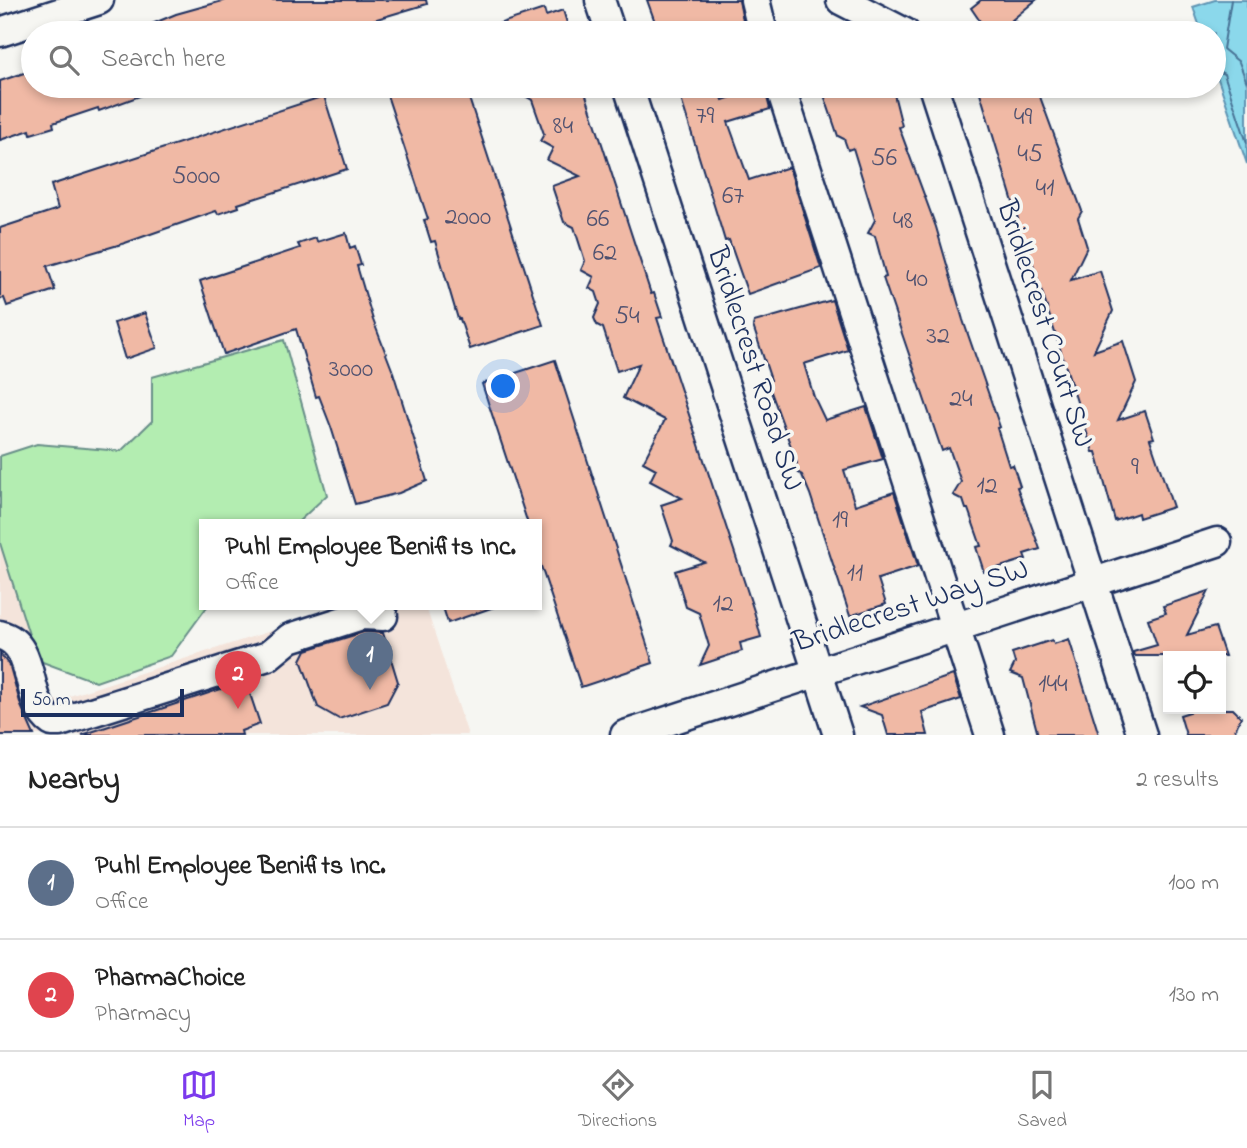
<!DOCTYPE html>
<html lang="en">
<head>
<meta charset="utf-8">
<style>
  :root { --surface:#fff; --page:#f6f6f6; --text:#222; --muted:#767676; --line:#e0e0e0; --accent:#7c3aed }
  body { margin:0; font-family:"Indie Flower",sans-serif; background:var(--page); color:var(--text) }
  .controls { position:absolute; right:21px; bottom:21px; display:grid; overflow:hidden; border-radius:0px; box-shadow:0 4px 10px #0003 }
  .controls button { width:63px; height:63px; display:grid; place-items:center; padding:0; border:0; border-bottom:2px solid var(--line); background:var(--surface); color:var(--text); font:35px sans-serif }
  .scale { position:absolute; left:21px; bottom:18px; width:163px; box-sizing:border-box; padding-left:7px; border:4px solid #1b2f5e; border-top:0; font-size:19px; line-height:24px; white-space:nowrap; color:#1b2f5e; -webkit-text-stroke:5px #f6f6f2; paint-order:stroke }
  .you { position:absolute; left:504px; top:387px; width:24px; height:24px; margin:-18px; border:5px solid #fff; border-radius:50%; background:#1a73e8; box-shadow:0 0 0 10px #1a73e833 }
  .badge { display:grid; place-items:center; width:46px; height:46px; border-radius:50%; background:var(--accent); color:#fff; font-size:23px; font-weight:700 }
  .pin { position:absolute; translate:-50% -58px; filter:drop-shadow(0 2px 4px #0008) }
  .pin::after { content:''; position:absolute; top:37px; width:24px; height:21px; background:inherit; clip-path:polygon(0 0,100% 0,50% 100%) }
  .popup { position:absolute; left:199px; top:519px; width:343px; height:91px; box-sizing:border-box; display:grid; place-content:center; border-radius:0px; background:var(--surface); filter:drop-shadow(0 2px 5px #0005); font-size:23px; white-space:nowrap; color:var(--muted) }
  .popup b { font-size:26px; color:var(--text) }
  .popup::after { content:''; position:absolute; left:50%; top:100%; margin-left:-14px; border:14px solid transparent; border-top-color:var(--surface) }
  .list { margin:0; padding:0; list-style:none }
  h2 { display:flex; justify-content:space-between; align-items:center; height:91px; margin:0; padding:0 28px; font-size:30px }
  h2 small { font-size:23px; font-weight:400; color:var(--muted) }
  .list li { display:grid; grid-template-columns:46px 1fr auto; gap:21px; align-items:center; box-sizing:border-box; height:112px; padding:0 28px; border-top:2px solid var(--line) }
  .list b { display:block; font-size:26px; white-space:nowrap }
  .list p { margin:0; font-size:23px; white-space:nowrap; color:var(--muted) }
  .list em { font-size:23px; font-style:normal; color:var(--muted) }
  .icon { flex:none; width:38px; height:38px; fill:none; stroke:currentColor; stroke-width:2; stroke-linecap:round; stroke-linejoin:round }
  .map { position:relative; flex:none; width:1247px; height:735px; overflow:hidden }
  .search { position:absolute; background:var(--surface); box-shadow:0 4px 10px #0003; left:21px; right:21px; top:21px; height:77px; display:flex; align-items:center; gap:18px; box-sizing:border-box; padding:0 24px; border-radius:38px; color:var(--muted); font-size:26px }
  .sheet { height:315px; background:var(--surface) }
  nav { display:flex; justify-content:space-around; align-items:center; box-sizing:border-box; height:98px; border-top:2px solid var(--line); background:var(--surface); font-size:19px; color:var(--muted) }
  nav a { display:grid; justify-items:center; gap:4px }
  nav .on { color:var(--accent) }
  .map>svg:first-child { display:block }
  .built { fill:#f4e4db }
  .green { fill:#b3edb1; stroke:#678e88; stroke-width:2 }
  .water { fill:#8bd8eb; stroke:#5e94b3; stroke-width:2 }
  .lines { fill:none; stroke-linecap:round; stroke-linejoin:round }
  .shore { stroke:#487396; stroke-width:2 }
  .building { fill:#f0b9a5; stroke:#1b2f5e; stroke-width:2 }
  .minor-casing { stroke:#1b2f5e; stroke-width:33 }
  .minor { stroke:#f6f6f2; stroke-width:28 }
  .labels { text-anchor:middle; dominant-baseline:central; stroke-width:7; stroke-linejoin:round; paint-order:stroke }
  .number-label { font-size:26px; fill:#505270 }
  .street-label { font-size:30px; fill:#1b2f5e; stroke:#f6f6f2 }
</style>
</head>
<body>
<div class="map">
<svg width="1247" height="735" viewBox="0 0 1247 735">
  <rect width="100%" height="100%" fill="#f6f6f2"/>
  <filter id="ink" filterUnits="userSpaceOnUse"><feTurbulence type="fractalNoise" baseFrequency=".0143" numOctaves="2"/><feDisplacementMap in="SourceGraphic" scale="14" xChannelSelector="R" yChannelSelector="G"/><feConvolveMatrix kernelMatrix="1 2 1 2 8 2 1 2 1" color-interpolation-filters="sRGB"/></filter>
  <g filter="url(#ink)">
    <path class="built" d="M0 543 51 702 354 604H425L468 735H0Z"/>
    <path class="green" d="M284 340 327 495 296 524H204V604H209L171 656 96 682 37 660 0 543V456L37 444 121 451 152 421V377Z"/>
    <path class="water" d="M1215 0H1247V164L1214 67V33H1202L1193 7Z"/>
    <g class="lines">
      <g class="shore">
        <path d="M1231 0 1223 49 1239 62 1247 83"/>
        <path d="M1214 69 1224 74 1247 143"/>
      </g>
    </g>
    <g class="building">
      <path d="M226 0H426L427 4 330 33H135V31L176 14Z"/>
      <path d="M647 0H739L744 26 722 33H659Z"/>
      <path d="M981 0H1036L1012 20 1036 33H988L971 8Z"/>
      <path d="M544 9 546 16 563 10 570 33H481L480 30Z"/>
      <path d="M33 70V86H158L159 89 99 111 98 108 53 123 54 127 31 134 30 130 0 140V81Z"/>
      <path d="M384 86H465L543 325 470 349 460 319H458L435 241 431 242 424 220 428 219 425 210Z"/>
      <path d="M508 86H583L651 294 654 293 662 317 657 318 754 611 761 637 740 643 742 651 700 665 709 646 699 613 686 607 675 571 704 562 671 545 673 541 661 505 682 498 650 481 656 469 643 462 665 420 623 398 639 364 617 371 603 328 597 325 594 318 600 304 596 292 589 288 594 277 581 270 585 261 574 227 564 222 552 186 580 176 547 160 553 148 540 141 544 134 532 100Z"/>
      <path d="M677 86H718L723 100 764 86 770 109 728 122 749 180 789 167 821 268 748 294 729 240 725 241 722 231Z"/>
      <path d="M821 86H892L902 126 899 127 936 227 963 320 1000 427 997 428 1009 466 1013 465 1020 486 1017 487 1040 549 1024 554 1026 559 984 572 976 547 981 546 968 509H966L963 500 953 495 961 482 949 448 942 451 883 278 886 277 875 236 868 233 875 220 853 148 848 150 844 139 838 136Z"/>
      <path d="M978 86H1036L1082 211 1078 218 1087 247 1071 280 1100 271 1113 311 1094 351 1123 341 1136 382 1118 420 1145 411 1154 438 1150 439 1173 507 1139 518 1138 513 1115 521 1096 452H1093L1026 242 1023 243 1016 220 1018 219Z"/>
      <path d="M324 96 347 169 238 204 239 207 218 214 216 211 125 243 47 266 55 290 7 306 4 298 0 299V228L58 209 51 185Z"/>
      <path d="M346 233 350 248 355 246 361 265 357 266 373 320 393 372 427 481 399 493 355 504 331 427 319 396 316 397 296 329 224 354 200 281 300 248 298 244 316 238 317 242Z"/>
      <path d="M832 300 848 350 804 364 814 397 825 420 866 407 883 459 844 470 855 505 894 492 918 566 878 579 886 604 850 616 810 494 802 475 794 470 797 463 767 381 771 380 753 326 754 322Z"/>
      <path d="M145 313 157 348 125 359 114 323Z"/>
      <path d="M555 360 653 663 581 687 536 551V524H528L482 384Z"/>
      <path d="M1209 591 1187 635 1215 627 1225 656H1134L1133 652 1157 645 1148 619 1166 613 1163 606Z"/>
      <path d="M442 604H494V607L448 623Z"/>
      <path d="M364 632 383 633 398 682 387 703 339 719 318 707 301 660 306 650Z"/>
      <path d="M1069 639 1099 735H1038L1023 678 1010 673 1015 663 1012 653 1052 640 1054 644Z"/>
      <path d="M0 653 10 667 21 706 34 735H0Z"/>
      <path d="M953 675 961 699 922 712 928 735H888L882 715 860 707Z"/>
      <path d="M236 684 239 691 248 688 260 724 241 731 242 735H82Z"/>
      <path d="M1199 709H1233L1241 717 1233 735H1186L1180 715Z"/>
    </g>
    <g class="lines">
      <g class="minor-casing">
        <g id="minor">
          <path d="M600 0 611 33"/>
          <path d="M755 0 763 33"/>
          <path d="M841 0 905 33"/>
          <path d="M0 32 99 0"/>
          <path d="M628 86 838 735"/>
          <path d="M780 86 990 735"/>
          <path d="M933 86 1142 735"/>
          <path d="M0 635C38 644 23 702 52 722H60L268 656 290 638 362 615 383 616"/>
          <path d="M625 735 1217 542"/>
        </g>
      </g>
      <use href="#minor" class="minor"/>
    </g>
  </g>
  <g class="labels">
    <g class="number-label">
      <text x="705" y="117">79</text>
      <text x="1023" y="118">49</text>
      <text x="563" y="127">84</text>
      <text x="1030" y="155">45</text>
      <text x="884" y="159">56</text>
      <text x="196" y="177">5000</text>
      <text x="1045" y="189">41</text>
      <text x="733" y="197">67</text>
      <text x="468" y="218">2000</text>
      <text x="598" y="220">66</text>
      <text x="903" y="222">48</text>
      <text x="605" y="254">62</text>
      <text x="917" y="280">40</text>
      <text x="627" y="317">54</text>
      <text x="938" y="337">32</text>
      <text x="351" y="370">3000</text>
      <text x="961" y="400">24</text>
      <text x="1135" y="468">9</text>
      <text x="987" y="487">12</text>
      <text x="840" y="521">19</text>
      <text x="855" y="574">11</text>
      <text x="723" y="605">12</text>
      <text x="1053" y="685">144</text>
    </g>
    <g class="street-label">
      <text transform="translate(1044 324) rotate(72)">Bridlecrest Court SW</text>
      <text transform="translate(754 369) rotate(72)">Bridlecrest Road SW</text>
      <text transform="translate(911 607) rotate(-18)">Bridlecrest Way SW</text>
    </g>
  </g>
</svg>
<div class="controls">
<button><svg class="icon" aria-label="locate" viewBox="0 0 24 24"><circle cx="12" cy="12" r="6"/><path d="M12 2v4M12 18v4M2 12h4M18 12h4"/></svg></button>
</div>
<div class="scale">50 m</div>
<div class="you"></div>
<div class="pin badge" style="left:370px;top:690px;background:#5c6f8a">1</div>
<div class="popup"><b>Puhl Employee Benifits Inc.</b>Office</div>
<div class="pin badge" style="left:238px;top:709px;background:#e0444e">2</div>
<div class="search"><svg class="icon" aria-label="search" viewBox="0 0 24 24"><circle cx="10" cy="10" r="6"/><path d="M15 15l6 6"/></svg>Search here</div>
</div>
<section class="sheet">
<h2>Nearby<small>2 results</small></h2>
<ul class="list">
<li><span class="badge" style="background:#5c6f8a">1</span><div><b>Puhl Employee Benifits Inc.</b><p>Office</p></div><em>100 m</em></li>
<li><span class="badge" style="background:#e0444e">2</span><div><b>PharmaChoice</b><p>Pharmacy</p></div><em>130 m</em></li>
</ul>
</section>
<nav>
<a class="on"><svg class="icon" aria-label="map" viewBox="0 0 24 24"><path d="M3 6l6-2 6 2 6-2v14l-6 2-6-2-6 2zM9 4v14M15 6v14"/></svg>Map</a>
<a><svg class="icon" aria-label="directions" viewBox="0 0 24 24"><path d="M12 3l9 9-9 9-9-9zM9 14v-3h6M13 9l2 2-2 2"/></svg>Directions</a>
<a><svg class="icon" aria-label="saved" viewBox="0 0 24 24"><path d="M7 4h10v16l-5-4-5 4z"/></svg>Saved</a>
</nav>
</body>
</html>
